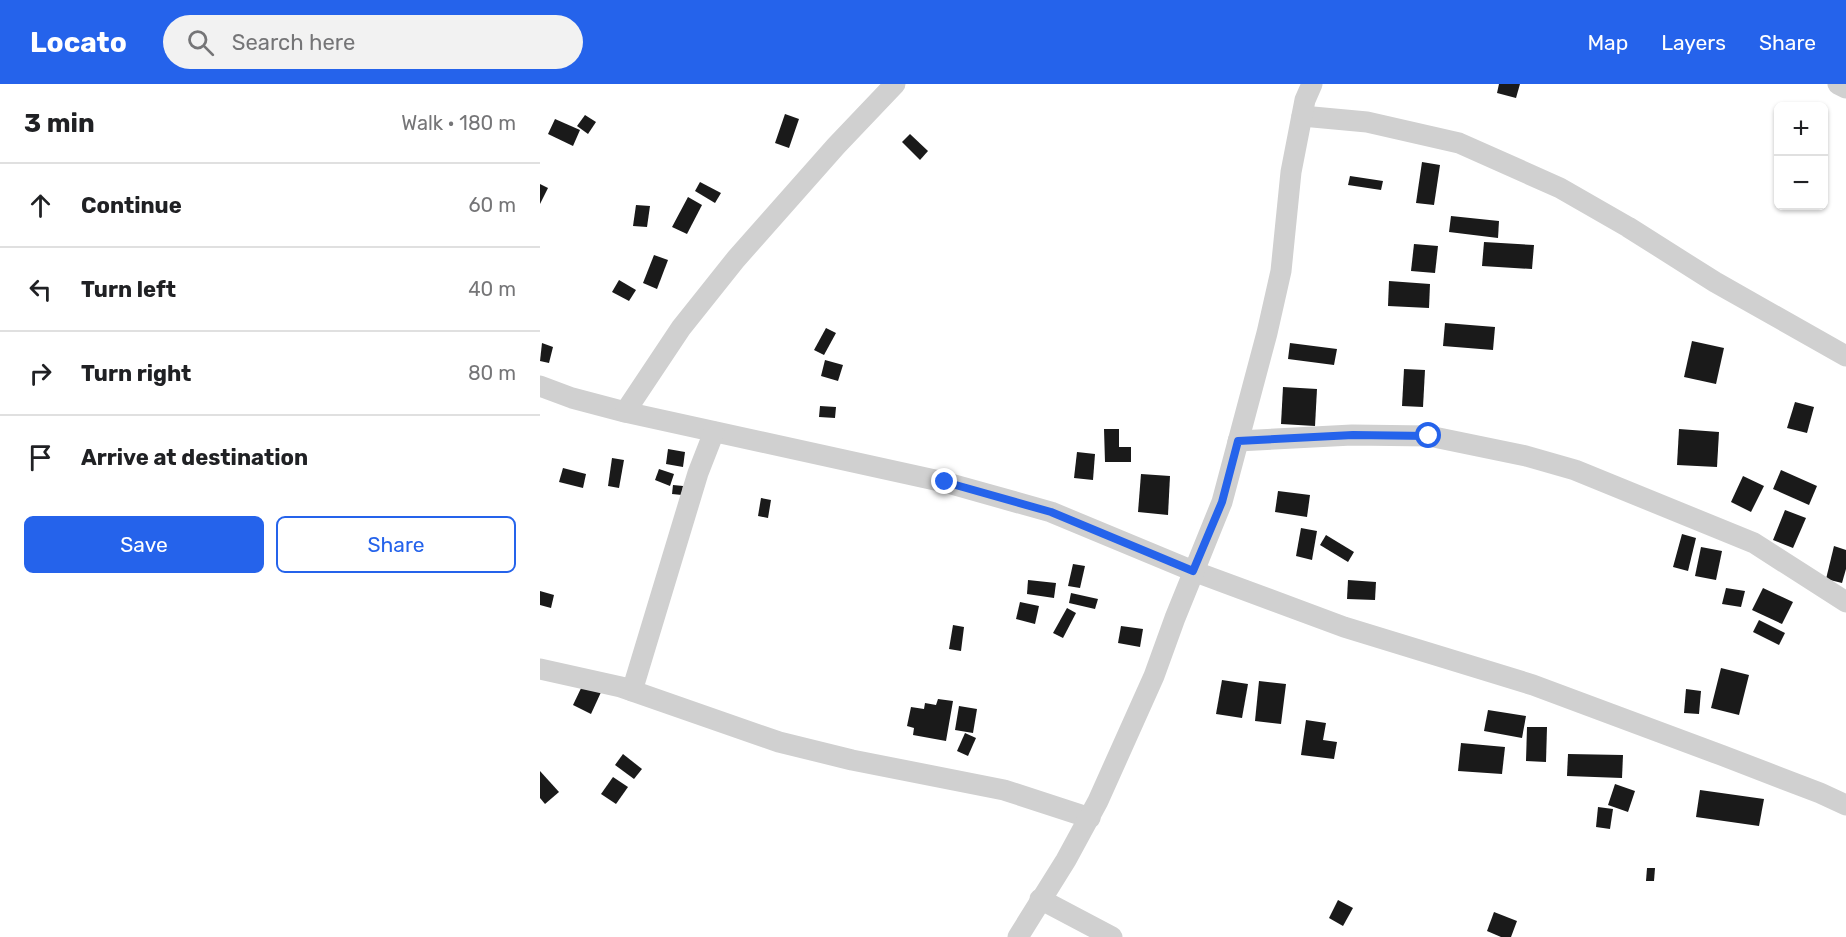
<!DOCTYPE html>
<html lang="en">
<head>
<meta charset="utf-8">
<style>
  :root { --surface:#fff; --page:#f2f2f2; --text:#202124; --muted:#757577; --line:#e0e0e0; --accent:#2563eb }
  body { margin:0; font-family:Rubik,sans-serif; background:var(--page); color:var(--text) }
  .controls { position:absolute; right:18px; top:18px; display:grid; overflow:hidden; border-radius:9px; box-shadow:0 2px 4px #0004 }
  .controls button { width:54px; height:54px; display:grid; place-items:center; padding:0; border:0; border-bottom:2px solid var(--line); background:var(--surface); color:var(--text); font:30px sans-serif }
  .stop { position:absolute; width:18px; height:18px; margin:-14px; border:4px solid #2563eb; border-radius:50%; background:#fff }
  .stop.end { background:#2563eb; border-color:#fff; box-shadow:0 2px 6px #0008 }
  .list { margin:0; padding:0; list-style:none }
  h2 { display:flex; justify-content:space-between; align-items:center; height:78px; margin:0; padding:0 24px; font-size:26px }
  h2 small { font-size:20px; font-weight:400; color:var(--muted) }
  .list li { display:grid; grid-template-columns:39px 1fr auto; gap:18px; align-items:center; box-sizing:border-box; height:84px; padding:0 24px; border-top:2px solid var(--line) }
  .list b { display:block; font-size:22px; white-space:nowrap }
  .list em { font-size:20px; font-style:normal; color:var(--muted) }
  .actions { display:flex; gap:12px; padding:18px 24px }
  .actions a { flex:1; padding:14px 0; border:2px solid var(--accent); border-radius:9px; text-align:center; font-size:21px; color:var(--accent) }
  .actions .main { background:var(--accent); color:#fff }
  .icon { flex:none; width:33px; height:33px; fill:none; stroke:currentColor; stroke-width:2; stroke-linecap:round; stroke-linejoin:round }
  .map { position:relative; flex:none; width:1306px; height:853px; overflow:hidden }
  header { display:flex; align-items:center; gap:36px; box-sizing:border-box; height:84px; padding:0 30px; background:var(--accent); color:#fff }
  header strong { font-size:28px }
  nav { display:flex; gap:33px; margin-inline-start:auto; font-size:21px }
  .search { width:420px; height:54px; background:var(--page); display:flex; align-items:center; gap:15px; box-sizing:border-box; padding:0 21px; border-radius:33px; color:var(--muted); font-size:22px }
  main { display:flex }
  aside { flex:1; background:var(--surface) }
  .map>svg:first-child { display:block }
  .building { fill:#1a1a1a }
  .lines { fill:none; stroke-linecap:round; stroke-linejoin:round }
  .street { stroke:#d0d0d0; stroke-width:21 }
  .route { stroke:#2563eb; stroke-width:8 }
</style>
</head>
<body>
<header>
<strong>Locato</strong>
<div class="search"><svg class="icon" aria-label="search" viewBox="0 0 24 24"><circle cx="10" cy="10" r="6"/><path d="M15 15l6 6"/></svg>Search here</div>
<nav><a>Map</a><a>Layers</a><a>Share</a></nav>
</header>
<main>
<aside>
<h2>3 min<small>Walk · 180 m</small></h2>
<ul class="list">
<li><svg class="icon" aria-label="ahead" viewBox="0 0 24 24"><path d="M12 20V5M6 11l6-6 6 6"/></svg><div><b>Continue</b></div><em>60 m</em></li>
<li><svg class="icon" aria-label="left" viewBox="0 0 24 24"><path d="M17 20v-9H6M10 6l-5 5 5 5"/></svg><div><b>Turn left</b></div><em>40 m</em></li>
<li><svg class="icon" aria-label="right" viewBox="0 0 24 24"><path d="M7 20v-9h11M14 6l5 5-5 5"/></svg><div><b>Turn right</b></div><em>80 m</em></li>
<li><svg class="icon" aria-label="arrive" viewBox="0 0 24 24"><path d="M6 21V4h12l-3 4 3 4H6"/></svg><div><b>Arrive at destination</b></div></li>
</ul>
<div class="actions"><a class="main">Save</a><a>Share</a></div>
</aside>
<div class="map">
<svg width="1306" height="853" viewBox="0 0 1306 853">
  <rect width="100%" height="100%" fill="#fff"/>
  <g class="building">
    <path d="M959 0H980L976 14 957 9Z"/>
    <path d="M245 30 259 35 249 64 235 59Z"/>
    <path d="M45 31 56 38 48 50 37 42Z"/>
    <path d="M15 35 40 46 33 62 8 50Z"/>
    <path d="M370 50 388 67 380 76 362 58Z"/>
    <path d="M882 78 900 81 894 121 876 119Z"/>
    <path d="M810 92 843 97 841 106 808 101Z"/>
    <path d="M160 98 181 109 175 119 155 107Z"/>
    <path d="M0 100 8 104 0 120Z"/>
    <path d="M148 113 162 121 147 150 132 143Z"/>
    <path d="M96 121 110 122 107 143 93 142Z"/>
    <path d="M911 132 959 137 958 154 909 148Z"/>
    <path d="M944 158 994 161 992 185 942 182Z"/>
    <path d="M874 160 898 162 895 189 871 187Z"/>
    <path d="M114 171 128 176 117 205 103 199Z"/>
    <path d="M79 196 96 206 89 217 72 208Z"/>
    <path d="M849 197 890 200 889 224 848 222Z"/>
    <path d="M905 239 955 243 953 266 903 262Z"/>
    <path d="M286 244 296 249 284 271 274 266Z"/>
    <path d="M1152 257 1184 264 1176 300 1144 293Z"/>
    <path d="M2 259 13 263 9 279 0 277Z"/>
    <path d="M750 259 797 265 794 281 748 275Z"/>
    <path d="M285 276 303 281 298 297 281 292Z"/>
    <path d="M864 285 885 286 883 323 862 322Z"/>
    <path d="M743 303 777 305 775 342 741 340Z"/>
    <path d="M1255 318 1274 323 1267 349 1247 344Z"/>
    <path d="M280 322 296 323 295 334 279 333Z"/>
    <path d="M564 345H579V363H591V378H565Z"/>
    <path d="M1139 345 1179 348 1177 383 1137 381Z"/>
    <path d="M128 365 145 368 143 383 126 380Z"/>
    <path d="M537 368 555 370 553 396 534 394Z"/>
    <path d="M72 374 84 376 79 404 68 402Z"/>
    <path d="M23 384 46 390 43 404 19 398Z"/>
    <path d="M119 385 134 390 130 402 115 396Z"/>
    <path d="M1241 386 1277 402 1269 421 1233 405Z"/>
    <path d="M601 390 630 392 628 431 598 428Z"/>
    <path d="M1203 392 1224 402 1211 428 1191 418Z"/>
    <path d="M133 401 143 402 142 411 132 410Z"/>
    <path d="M738 407 770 411 767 433 735 428Z"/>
    <path d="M221 414 231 416 228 434 218 432Z"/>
    <path d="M1245 426 1266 434 1253 464 1233 456Z"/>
    <path d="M761 444 777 447 772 476 756 472Z"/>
    <path d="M1142 450 1156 454 1148 487 1133 483Z"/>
    <path d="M786 451 814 468 808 478 780 461Z"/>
    <path d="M1294 462 1306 466V485L1302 499 1286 495Z"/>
    <path d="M1161 463 1182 467 1176 496 1155 492Z"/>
    <path d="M533 480 545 482 540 504 528 502Z"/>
    <path d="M488 496 516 499 514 514 487 510Z"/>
    <path d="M808 496 836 498 835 516 807 515Z"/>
    <path d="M1186 504 1205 507 1201 523 1182 520Z"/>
    <path d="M1223 504 1253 518 1242 540 1212 526Z"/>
    <path d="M0 507 14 511 11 524 0 521Z"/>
    <path d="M531 509 558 515 555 525 529 519Z"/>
    <path d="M480 518 499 522 495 540 476 535Z"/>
    <path d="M527 524 536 529 523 554 513 549Z"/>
    <path d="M1219 536 1245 549 1239 561 1213 548Z"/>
    <path d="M413 541 424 543 421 567 409 565Z"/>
    <path d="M581 542 603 545 600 563 578 559Z"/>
    <path d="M1181 584 1209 591 1199 631 1171 624Z"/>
    <path d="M682 596 708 600 702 634 676 630Z"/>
    <path d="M719 597 746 600 741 640 715 637Z"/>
    <path d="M44 598 62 606 51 630 33 621Z"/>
    <path d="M1146 605 1161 607 1159 630 1144 629Z"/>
    <path d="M398 615 413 617 406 657 373 651 374 644 367 642 371 623 384 625 385 619 396 621Z"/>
    <path d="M419 622 437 625 433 649 415 646Z"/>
    <path d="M948 626 986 632 982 654 944 647Z"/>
    <path d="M766 636 786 639 783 656 797 658 794 675 761 671Z"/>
    <path d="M987 643H1007L1006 678 986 677Z"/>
    <path d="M425 649 436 654 428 672 417 667Z"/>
    <path d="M921 659 965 663 962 690 918 687Z"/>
    <path d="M83 670 102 685 94 695 75 681Z"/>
    <path d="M1028 670 1083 671 1082 694 1027 692Z"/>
    <path d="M0 687 19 708 5 720 0 714Z"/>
    <path d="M73 693 88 703 76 720 61 710Z"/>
    <path d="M1075 700 1095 707 1088 728 1068 721Z"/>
    <path d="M1160 706 1224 715 1219 742 1156 733Z"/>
    <path d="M1058 723 1073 725 1070 745 1056 743Z"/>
    <path d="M1107 784H1115L1114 797H1106Z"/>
    <path d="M798 816 813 824 803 842 789 834Z"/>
    <path d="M954 828 977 837 971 853H961L947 847Z"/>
  </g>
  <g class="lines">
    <g class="street">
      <path d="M1298 0 1306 4"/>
      <path d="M762 32 827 38 919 59 1020 104 1088 143 1175 198 1306 272"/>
      <path d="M0 302 32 314 85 328 404 398 511 428 653 487 804 543 993 601 1181 671 1280 709 1306 721"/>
      <path d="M85 328 141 244 196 175 296 62 355 0"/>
      <path d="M698 357 812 351 889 352 986 372 1035 386 1214 459 1306 518"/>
      <path d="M0 585 81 603 239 658 312 676 464 706 550 734"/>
      <path d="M92 607 158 389 174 348"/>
      <path d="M500 815 572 853"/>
      <path d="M478 853 526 776 558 717 614 592 635 534 682 418 727 249 741 187 751 88 765 16 772 0"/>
    </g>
  </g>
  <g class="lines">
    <path class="route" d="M405 398 511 428 653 487 682 418 698 357 813 351 889 352"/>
  </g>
</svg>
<div class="controls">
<button>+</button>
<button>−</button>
</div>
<div class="stop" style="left:889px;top:352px"></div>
<div class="stop end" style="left:405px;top:398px"></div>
</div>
</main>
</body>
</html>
